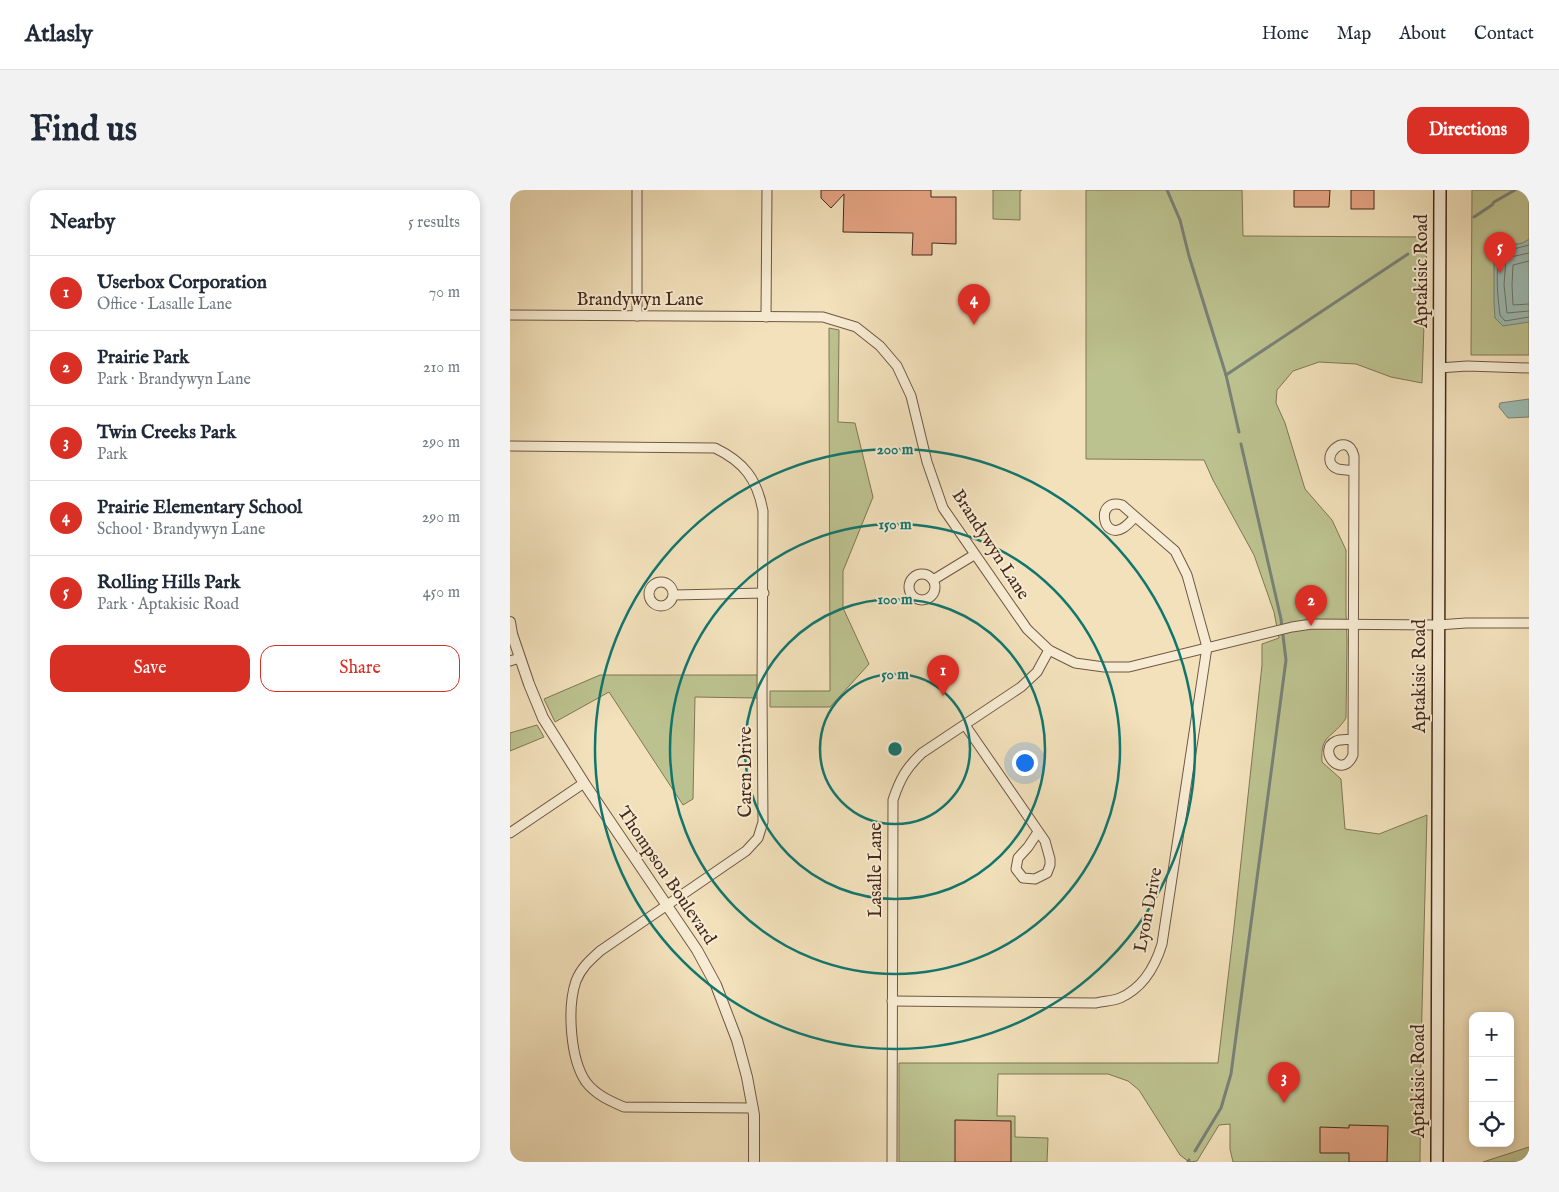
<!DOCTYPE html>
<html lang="en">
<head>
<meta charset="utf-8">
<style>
  :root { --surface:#fff; --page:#f2f2f3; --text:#1f2937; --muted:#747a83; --line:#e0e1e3; --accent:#d93025 }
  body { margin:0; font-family:"IM FELL English",serif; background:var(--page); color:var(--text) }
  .controls { position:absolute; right:15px; bottom:15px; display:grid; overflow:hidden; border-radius:10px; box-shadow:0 2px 8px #0003 }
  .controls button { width:45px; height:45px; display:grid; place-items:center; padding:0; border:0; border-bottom:1px solid var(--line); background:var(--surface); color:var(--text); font:25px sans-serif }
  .you { position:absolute; left:514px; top:572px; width:18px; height:18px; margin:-12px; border:4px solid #fff; border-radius:50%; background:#1a73e8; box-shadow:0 0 0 8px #1a73e833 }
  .badge { display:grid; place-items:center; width:32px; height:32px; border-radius:50%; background:var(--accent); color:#fff; font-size:16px; font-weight:700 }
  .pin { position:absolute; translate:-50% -41px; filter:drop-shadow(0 1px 2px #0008) }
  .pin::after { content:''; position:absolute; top:26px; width:18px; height:15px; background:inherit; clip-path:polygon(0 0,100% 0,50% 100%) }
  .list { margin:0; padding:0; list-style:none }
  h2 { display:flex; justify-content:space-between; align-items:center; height:65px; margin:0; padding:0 20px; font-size:21px }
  h2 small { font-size:16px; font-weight:400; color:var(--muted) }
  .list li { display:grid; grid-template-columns:32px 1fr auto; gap:15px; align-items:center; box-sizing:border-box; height:75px; padding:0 20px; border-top:1px solid var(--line) }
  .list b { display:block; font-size:19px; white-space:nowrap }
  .list p { margin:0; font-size:16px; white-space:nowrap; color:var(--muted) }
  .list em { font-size:16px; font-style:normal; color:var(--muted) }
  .actions { display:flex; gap:10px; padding:15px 20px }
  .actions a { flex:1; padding:11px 0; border:1px solid var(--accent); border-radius:15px; text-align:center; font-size:18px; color:var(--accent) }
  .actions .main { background:var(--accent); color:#fff }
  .icon { flex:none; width:28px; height:28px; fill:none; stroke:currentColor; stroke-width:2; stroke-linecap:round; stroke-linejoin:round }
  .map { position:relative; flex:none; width:1019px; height:972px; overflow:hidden; border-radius:15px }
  header { display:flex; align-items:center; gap:30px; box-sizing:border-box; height:70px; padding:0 25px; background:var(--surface); border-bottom:1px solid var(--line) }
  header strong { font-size:24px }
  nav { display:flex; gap:28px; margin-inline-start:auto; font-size:18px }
  .intro { display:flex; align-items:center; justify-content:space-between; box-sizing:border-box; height:120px; padding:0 30px }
  h1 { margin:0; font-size:35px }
  .button { padding:12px 22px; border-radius:15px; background:var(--accent); color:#fff; font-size:18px; font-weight:700 }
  main { display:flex; gap:30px; padding:0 30px }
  aside { flex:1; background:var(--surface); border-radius:15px; box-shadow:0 2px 8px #0003 }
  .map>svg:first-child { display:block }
  .green { fill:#bcc28f; stroke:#807656 }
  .water { fill:#9cbcb4; stroke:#798177 }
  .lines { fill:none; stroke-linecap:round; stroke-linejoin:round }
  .shore { stroke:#707268; stroke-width:1 }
  .stream { stroke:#798177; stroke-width:3 }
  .building { fill:#e5a484; stroke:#45291c }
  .minor-casing { stroke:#705744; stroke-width:11 }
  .tertiary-casing { stroke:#705744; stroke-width:12 }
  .secondary-casing { stroke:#45291c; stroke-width:14 }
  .minor { stroke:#f7ecd3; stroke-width:9 }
  .tertiary { stroke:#f7ecd3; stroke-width:10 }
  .secondary { stroke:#f7ecd3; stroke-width:11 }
  .ring { fill:none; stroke:#0f766e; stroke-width:2.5 }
  .labels { text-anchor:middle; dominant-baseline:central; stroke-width:4; stroke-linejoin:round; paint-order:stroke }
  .street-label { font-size:18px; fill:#45291c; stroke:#f7ecd3 }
  .centre { fill:#0f766e; stroke:#f7ecd3; stroke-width:2.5 }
  .ring-label { font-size:15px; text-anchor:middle; font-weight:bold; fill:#0f766e; stroke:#f7ecd3; stroke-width:4; stroke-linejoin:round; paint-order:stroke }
</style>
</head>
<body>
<header>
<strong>Atlasly</strong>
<nav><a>Home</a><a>Map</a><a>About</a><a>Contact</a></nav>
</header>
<div class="intro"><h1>Find us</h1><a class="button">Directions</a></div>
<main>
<aside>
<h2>Nearby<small>5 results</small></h2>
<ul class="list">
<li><span class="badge">1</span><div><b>Userbox Corporation</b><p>Office · Lasalle Lane</p></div><em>70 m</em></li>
<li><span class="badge">2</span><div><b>Prairie Park</b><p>Park · Brandywyn Lane</p></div><em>210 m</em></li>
<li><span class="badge">3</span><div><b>Twin Creeks Park</b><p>Park</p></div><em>290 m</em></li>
<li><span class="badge">4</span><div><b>Prairie Elementary School</b><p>School · Brandywyn Lane</p></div><em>290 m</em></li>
<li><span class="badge">5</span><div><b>Rolling Hills Park</b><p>Park · Aptakisic Road</p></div><em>450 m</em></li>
</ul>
<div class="actions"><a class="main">Save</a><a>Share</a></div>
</aside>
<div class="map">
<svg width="1019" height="972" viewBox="0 0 1019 972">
  <rect width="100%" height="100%" fill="#f2e1bb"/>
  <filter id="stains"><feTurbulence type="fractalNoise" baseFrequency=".004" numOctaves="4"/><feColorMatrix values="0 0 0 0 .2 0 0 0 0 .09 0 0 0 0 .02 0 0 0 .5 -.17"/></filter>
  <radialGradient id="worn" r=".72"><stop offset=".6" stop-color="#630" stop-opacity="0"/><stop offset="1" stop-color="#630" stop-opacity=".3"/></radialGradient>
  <g class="green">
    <path d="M483 0H512L510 1V30L483 29Z"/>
    <path d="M576 0H732L733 46 917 47 912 193 881 187 846 174 809 172 783 181 767 200 766 213 775 233 795 299 822 330 836 360V423L837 450 836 528C823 549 810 543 812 572L831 589 835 639 869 644 917 625 911 859 910 972H723L720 959V934L709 935 687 971 679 972 670 965 629 900 618 891 598 884H488L487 926H505V947L538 948 537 972H389V873H708L724 737 752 475V454L769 448 764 422 744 365 703 290 694 270 576 269Z"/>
    <path d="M962 0H1019V165H961Z"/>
    <path d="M319 138 329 140 328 232 345 233 363 307 333 381V418L359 474 320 517H260V501H320Z"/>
    <path d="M90 485H248V508L185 507 183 609 173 615 99 502 45 532 34 509Z"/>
    <path d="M27 535 34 547 0 561V543Z"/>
    <path d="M1019 957V972H973Z"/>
  </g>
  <g class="water">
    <path d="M1019 49V132L993 136 985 128 984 113V73L985 64 989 57 1013 53Z"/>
    <path d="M1019 209V227L998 228 989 217 990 213Z"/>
  </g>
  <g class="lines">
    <g class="shore">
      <path d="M1019 55 992 62C984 77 988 109 990 125L995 131 1019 127"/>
      <path d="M1019 63 996 68 994 95 997 123 1019 121"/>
      <path d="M1019 71 1003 75 1002 95 1003 115 1019 114"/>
    </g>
    <g class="stream">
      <path d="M657 0 670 30 679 66 716 185 729 242"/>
      <path d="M964 27 982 15 984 12 1005 0"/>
      <path d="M716 185 898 64"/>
      <path d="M685 961 711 918 721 884 776 470 771 429 731 254"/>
      <path d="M678 972 679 970"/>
      <path d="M1016 972 1019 971"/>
    </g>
  </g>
  <g class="building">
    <path d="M311 0H421V7H446V54L422 53V65H402L403 43 333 42 334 4 321 18 311 8Z"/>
    <path d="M784 0H820L819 17H784Z"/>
    <rect x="841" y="0" width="23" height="19"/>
    <path d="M445 930 501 931V972H445Z"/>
    <path d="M839 935 878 936 877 972H839V963H810V937L839 938Z"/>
  </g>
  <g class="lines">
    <g class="minor-casing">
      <g id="minor">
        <path d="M0 125 313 127 346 137 370 156 387 176 401 206 417 272 433 318 517 439 539 460 565 473 594 477H619L782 437 802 434 928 435 956 433H1019"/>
        <path d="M127 126V0"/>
        <path d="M256 127 257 0"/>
        <path d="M929 178 957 176 1019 178"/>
        <path d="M0 256 205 258C234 272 247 289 253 321L252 503 253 632 248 648 236 661 90 761C80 770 71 778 66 791 57 817 60 869 76 892 86 905 100 911 114 917L243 918"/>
        <circle cx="412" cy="397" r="13"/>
        <path d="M423 390 464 365"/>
        <circle cx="151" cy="404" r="12"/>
        <path d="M164 405 254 403"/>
        <path d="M0 471 10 468"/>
        <path d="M455 535 535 651 540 669V675L537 683 525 689 513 688 506 679 508 668 518 657 528 642"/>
        <path d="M843 549C838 550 831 549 826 551 806 560 832 591 843 565L844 266C837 238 805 270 828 279 833 280 839 280 844 281"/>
        <path d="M0 643 74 593"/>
        <path d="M382 811 586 813C594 811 603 811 610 808 633 798 645 777 652 754L697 457 677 385 665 361 612 315C585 307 592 351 613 338 618 335 622 330 625 327"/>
        <path d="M382 972 383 610C390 589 396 578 412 563L511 497 527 482 539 460"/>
      </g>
    </g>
    <g class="tertiary-casing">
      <path id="tertiary" d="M0 432 2 444 19 494 33 528 74 593 187 760 206 795 227 850 237 887 244 925V972"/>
    </g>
    <g class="secondary-casing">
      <path id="secondary" d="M927 972 930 0"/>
    </g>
    <use href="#minor" class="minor"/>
    <use href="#tertiary" class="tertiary"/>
    <use href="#secondary" class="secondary"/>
  </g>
  <g class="ring">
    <circle cx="385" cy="559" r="75"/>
    <circle cx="385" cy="559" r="150"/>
    <circle cx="385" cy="559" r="225"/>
    <circle cx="385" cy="559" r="300"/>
  </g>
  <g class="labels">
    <g class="street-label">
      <text transform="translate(912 81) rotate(-90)">Aptakisic Road</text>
      <text x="130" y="110">Brandywyn Lane</text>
      <text transform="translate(480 355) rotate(57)">Brandywyn Lane</text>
      <text transform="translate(910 486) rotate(-90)">Aptakisic Road</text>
      <text transform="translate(236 582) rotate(-90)">Caren Drive</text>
      <text transform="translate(366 680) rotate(-90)">Lasalle Lane</text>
      <text transform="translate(156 686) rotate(56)">Thompson Boulevard</text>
      <text transform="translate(639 720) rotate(-79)">Lyon Drive</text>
      <text transform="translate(909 891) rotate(-90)">Aptakisic Road</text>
    </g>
  </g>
  <circle cx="385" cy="559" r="8" class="centre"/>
  <g class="ring-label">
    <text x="385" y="264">200 m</text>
    <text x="385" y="339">150 m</text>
    <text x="385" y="414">100 m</text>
    <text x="385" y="489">50 m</text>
  </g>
  <rect width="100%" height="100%" filter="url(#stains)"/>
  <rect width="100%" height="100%" fill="url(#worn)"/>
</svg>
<div class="controls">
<button>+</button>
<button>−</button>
<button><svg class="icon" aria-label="locate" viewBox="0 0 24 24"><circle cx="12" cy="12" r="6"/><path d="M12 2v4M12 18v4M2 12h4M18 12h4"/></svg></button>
</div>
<div class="you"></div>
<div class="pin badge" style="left:433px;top:506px">1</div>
<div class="pin badge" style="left:801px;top:436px">2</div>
<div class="pin badge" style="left:774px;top:913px">3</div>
<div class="pin badge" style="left:464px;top:135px">4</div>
<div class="pin badge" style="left:990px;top:83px">5</div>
</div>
</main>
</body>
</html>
